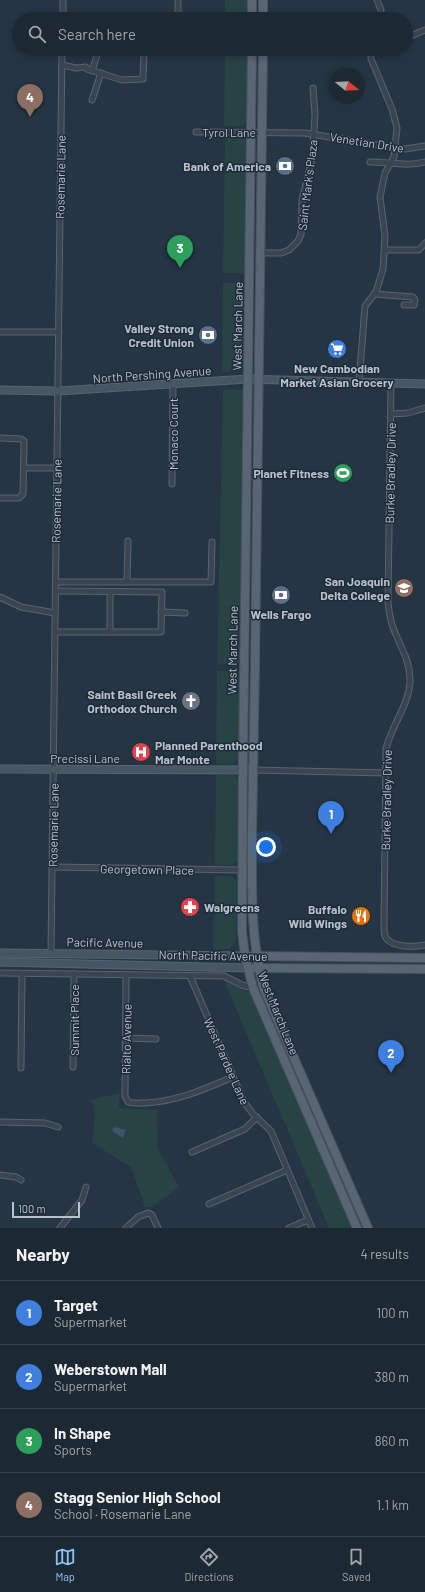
<!DOCTYPE html>
<html lang="en">
<head>
<meta charset="utf-8">
<style>
  :root { --surface:#1c2832; --page:#29343e; --text:#f1f3f6; --muted:#a0a6ac; --line:#3a444d; --accent:#8bc4fd }
  body { margin:0; font-family:Barlow,sans-serif; background:var(--page); color:var(--text) }
  .compass { position:absolute; left:329px; top:68px; width:36px; height:36px; border-radius:50%; background:var(--surface); box-shadow:0 2px 6px #0003; rotate:108deg }
  .scale { position:absolute; left:12px; bottom:10px; width:68px; box-sizing:border-box; padding-left:4px; border:2px solid #b6c1cc; border-top:0; font-size:11px; line-height:14px; white-space:nowrap; color:#b6c1cc; -webkit-text-stroke:3px #1e2b38; paint-order:stroke }
  .you { position:absolute; left:266px; top:847px; width:14px; height:14px; margin:-10px; border:3px solid #fff; border-radius:50%; background:#1a73e8; box-shadow:0 0 0 6px #1a73e833 }
  .badge { display:grid; place-items:center; width:26px; height:26px; border-radius:50%; background:var(--accent); color:#fff; font-size:13px; font-weight:700 }
  .pin { position:absolute; translate:-50% -33px; filter:drop-shadow(0 1px 2px #0008) }
  .pin::after { content:''; position:absolute; top:21px; width:14px; height:12px; background:inherit; clip-path:polygon(0 0,100% 0,50% 100%) }
  .list { margin:0; padding:0; list-style:none }
  h2 { display:flex; justify-content:space-between; align-items:center; height:52px; margin:0; padding:0 16px; font-size:17px }
  h2 small { font-size:13px; font-weight:400; color:var(--muted) }
  .list li { display:grid; grid-template-columns:26px 1fr auto; gap:12px; align-items:center; box-sizing:border-box; height:64px; padding:0 16px; border-top:1px solid var(--line) }
  .list b { display:block; font-size:15px; white-space:nowrap }
  .list p { margin:0; font-size:13px; white-space:nowrap; color:var(--muted) }
  .list em { font-size:13px; font-style:normal; color:var(--muted) }
  .icon { flex:none; width:22px; height:22px; fill:none; stroke:currentColor; stroke-width:2; stroke-linecap:round; stroke-linejoin:round }
  .map { position:relative; flex:none; width:425px; height:1228px; overflow:hidden }
  .search { position:absolute; background:var(--surface); box-shadow:0 2px 6px #0003; left:12px; right:12px; top:12px; height:44px; display:flex; align-items:center; gap:10px; box-sizing:border-box; padding:0 14px; border-radius:22px; color:var(--muted); font-size:15px }
  .sheet { height:308px; background:var(--surface) }
  nav { display:flex; justify-content:space-around; align-items:center; box-sizing:border-box; height:56px; border-top:1px solid var(--line); background:var(--surface); font-size:11px; color:var(--muted) }
  nav a { display:grid; justify-items:center; gap:2px }
  nav .on { color:var(--accent) }
  .map>svg:first-child { display:block }
  .green { fill:#274344 }
  .water { fill:#3a556c }
  .lines { fill:none; stroke-linecap:round; stroke-linejoin:round }
  .street-casing { stroke:#57646f; stroke-width:7 }
  .secondary-casing { stroke:#57646f; stroke-width:9 }
  .primary-casing { stroke:#46525e; stroke-width:10 }
  .street { stroke:#394652; stroke-width:5 }
  .secondary { stroke:#475665; stroke-width:7 }
  .primary { stroke:#576672; stroke-width:8 }
  .labels { text-anchor:middle; dominant-baseline:central; stroke-width:3; stroke-linejoin:round; paint-order:stroke }
  .street-label { font-size:12px; fill:#b6c1cc; stroke:#1e2b38 }
  .poi-label { font-size:12px; font-weight:bold; fill:#b6c1cc; stroke:#1e2b38; text-anchor:end }
</style>
</head>
<body>
<div class="map">
<svg width="425" height="1228" viewBox="0 0 425 1228">
  <rect width="100%" height="100%" fill="#253543"/>
  <g class="green">
    <rect x="225" y="0" width="23" height="19"/>
    <path d="M225 49H248V122L241 126H224Z"/>
    <path d="M225 137H241L247 140V142L245 270 244 273H223Z"/>
    <path d="M223 283H240L245 288 244 368 240 371 222 372Z"/>
    <path d="M239 389 243 392 239 662 235 664H217L223 390Z"/>
    <path d="M217 671H237L240 673 239 757C234 767 226 764 216 764Z"/>
    <path d="M216 775H234L239 780 237 861 232 865H215Z"/>
    <path d="M215 876H232L237 882 236 941 229 949 213 950Z"/>
    <path d="M223 978 243 990 251 993 353 1228H329Z"/>
    <path d="M120 1093 119 1108 158 1110 157 1147 179 1187 153 1207H145L131 1167 92 1143 95 1114 91 1100Z"/>
  </g>
  <path class="water" d="M114 1127 126 1130 123 1138 112 1131Z"/>
  <g class="lines">
    <g class="street-casing">
      <g id="street">
        <path d="M178 0V19"/>
        <path d="M377 0 381 10"/>
        <path d="M63 19V0"/>
        <path d="M406 38 425 30"/>
        <path d="M62 65 76 68 86 67 87 69 122 80 143 79 144 54"/>
        <path d="M92 71 99 49"/>
        <path d="M92 100 101 73"/>
        <path d="M196 132 305 133 396 148 405 149 425 146"/>
        <path d="M370 162C388 162 407 167 425 162"/>
        <path d="M385 250H419L425 243"/>
        <path d="M262 253H281L289 250 298 241 301 234 302 200 312 159 315 115 313 88"/>
        <path d="M374 294 413 297 415 300 414 305H404"/>
        <path d="M0 332H59"/>
        <path d="M359 382 365 306 376 292 383 269 385 236 380 197 385 173 394 157 397 128 392 109 371 59V53L376 49"/>
        <path d="M391 383 388 602C389 612 390 621 394 630 401 648 411 662 410 683 408 707 391 726 386 749L384 926C384 929 384 933 385 936 390 948 415 947 425 945"/>
        <path d="M391 414 408 413 425 408"/>
        <path d="M0 438 21 439 24 441 23 494 19 498H0"/>
        <path d="M24 468H57"/>
        <path d="M172 484 173 384"/>
        <path d="M127 581 128 541"/>
        <path d="M56 582H211L212 542"/>
        <path d="M0 597 21 607 55 613"/>
        <path d="M161 612 185 613"/>
        <path d="M55 632H161L162 592 56 591"/>
        <path d="M110 632V592"/>
        <path d="M253 770 386 773"/>
        <path d="M52 867 242 870"/>
        <path d="M51 953 62 49"/>
        <path d="M0 973 224 976 242 985 253 988"/>
        <path d="M126 975 125 1096 128 1102C134 1104 141 1103 147 1103 178 1101 205 1089 233 1077"/>
        <path d="M190 976 244 1102 253 1114 271 1131 312 1228"/>
        <path d="M126 1038 156 1039"/>
        <path d="M73 1067 74 974"/>
        <path d="M21 1068 22 974"/>
        <path d="M0 1122 45 1123 58 1127"/>
        <path d="M192 1152 245 1129 257 1117"/>
        <path d="M0 1175 16 1177 21 1180"/>
        <path d="M209 1204 287 1170"/>
        <path d="M60 1228 82 1200 86 1187"/>
        <path d="M126 1228 138 1217 148 1213 152 1215 158 1228"/>
        <path d="M289 1228 308 1220"/>
      </g>
    </g>
    <g class="secondary-casing">
      <g id="secondary">
        <path d="M0 390 58 391 248 379 425 384"/>
        <path d="M0 769 253 770"/>
        <path d="M0 953 245 956"/>
        <path d="M0 962 248 968"/>
      </g>
    </g>
    <g class="primary-casing">
      <g id="primary">
        <path d="M252 19V0"/>
        <path d="M263 19V0"/>
        <path d="M252 49 243 761 242 932 245 956 253 988 357 1228"/>
        <path d="M263 49C261 254 258 459 255 664 254 721 253 778 252 834 252 886 250 940 264 989L368 1228"/>
        <path d="M252 956 425 958"/>
        <path d="M254 968 425 969"/>
      </g>
    </g>
    <use href="#street" class="street"/>
    <use href="#secondary" class="secondary"/>
    <use href="#primary" class="primary"/>
  </g>
  <defs>
    <g id="bank-disc" transform="scale(1)"><circle r="9.5" fill="#5c6f8a" stroke="#1e2b38"/><path d="M-6-4H6V4H-6ZM0-2.3a2.3 2.3 0 1 0 0 4.6a2.3 2.3 0 1 0 0-4.6Z" fill="#fff"/></g>
    <g id="supermarket-disc" transform="scale(1)"><circle r="9.5" fill="#3f7fe0" stroke="#1e2b38"/><path d="M-6-5.5h2.5l.6 2H6L4.5 2H-2.5L-4.4-4H-6ZM-1.5 3.2a1.3 1.3 0 1 0 .1 0ZM3 3.2a1.3 1.3 0 1 0 .1 0Z" fill="#fff"/></g>
    <g id="stadium-disc" transform="scale(1)"><circle r="9.5" fill="#2e9e5b" stroke="#1e2b38"/><path d="M0-5a6.5 5 0 1 0 0 10a6.5 5 0 1 0 0-10ZM-3.5-1.8h7v3.6h-7Z" fill="#fff"/></g>
    <g id="university-disc" transform="scale(1)"><circle r="9.5" fill="#8d6e63" stroke="#1e2b38"/><path d="M0-5L7-2L0 1L-7-2ZM-4 1L0 2.5L4 1V4Q0 6-4 4Z" fill="#fff"/></g>
    <g id="church-disc" transform="scale(1)"><circle r="9.5" fill="#6b7280" stroke="#1e2b38"/><path d="M-1.2-6h2.4v3.5h3.3v2.4h-3.3V6h-2.4V-.1h-3.3v-2.4h3.3Z" fill="#fff"/></g>
    <g id="hospital-disc" transform="scale(1)"><circle r="9.5" fill="#e0444e" stroke="#1e2b38"/><path d="M-5-5h3v3.5h4V-5h3V5h-3V1.5h-4V5h-3Z" fill="#fff"/></g>
    <g id="pharmacy-disc" transform="scale(1)"><circle r="9.5" fill="#e0444e" stroke="#1e2b38"/><path d="M-2-6h4v4h4v4h-4v4h-4v-4h-4v-4h4Z" fill="#fff"/></g>
    <g id="restaurant-disc" transform="scale(1)"><circle r="9.5" fill="#e8710a" stroke="#1e2b38"/><path d="M-5-6h1v4h1v-4h1v4h1v-4h1v5L-1.5 .5V6h-2V.5L-5-1ZM5-6V6H3V1.5H1.5Q1.5-4 5-6Z" fill="#fff"/></g>
  </defs>
  <g fill-rule="evenodd">
    <use href="#bank-disc" x="285" y="166"/>
    <use href="#bank-disc" x="208" y="335"/>
    <use href="#supermarket-disc" x="337" y="349"/>
    <use href="#stadium-disc" x="343" y="473"/>
    <use href="#university-disc" x="404" y="588"/>
    <use href="#bank-disc" x="281" y="595"/>
    <use href="#church-disc" x="191" y="701"/>
    <use href="#hospital-disc" x="141" y="752"/>
    <use href="#pharmacy-disc" x="190" y="907"/>
    <use href="#restaurant-disc" x="361" y="916"/>
  </g>
  <g class="labels">
    <g class="street-label">
      <text x="229" y="132">Tyrol Lane</text>
      <text transform="translate(367 142) rotate(9)">Venetian Drive</text>
      <text transform="translate(60 177) rotate(-89)">Rosemarie Lane</text>
      <text transform="translate(307 185) rotate(-83)">Saint Mark's Plaza</text>
      <text transform="translate(237 326) rotate(-89)">West March Lane</text>
      <text transform="translate(152 374) rotate(-4)">North Pershing Avenue</text>
      <text transform="translate(173 434) rotate(-90)">Monaco Court</text>
      <text transform="translate(390 473) rotate(-89)">Burke Bradley Drive</text>
      <text transform="translate(56 501) rotate(-89)">Rosemarie Lane</text>
      <text transform="translate(232 650) rotate(-89)">West March Lane</text>
      <text x="85" y="758">Precissi Lane</text>
      <text transform="translate(386 800) rotate(-89)">Burke Bradley Drive</text>
      <text transform="translate(53 825) rotate(-89)">Rosemarie Lane</text>
      <text transform="translate(147 869) rotate(1)">Georgetown Place</text>
      <text transform="translate(105 942) rotate(1)">Pacific Avenue</text>
      <text transform="translate(213 955) rotate(1)">North Pacific Avenue</text>
      <text transform="translate(279 1013) rotate(68)">West March Lane</text>
      <text transform="translate(74 1020) rotate(-90)">Summit Place</text>
      <text transform="translate(126 1039) rotate(-89)">Rialto Avenue</text>
      <text transform="translate(227 1061) rotate(66)">West Pardee Lane</text>
    </g>
    <g class="poi-label">
      <text x="271" y="166">Bank of America</text>
      <text x="194" y="328">Valley Strong<tspan x="194" dy="14">Credit Union</tspan></text>
      <text x="337" y="368" text-anchor="middle">New Cambodian<tspan x="337" dy="14">Market Asian Grocery</tspan></text>
      <text x="329" y="473">Planet Fitness</text>
      <text x="390" y="581">San Joaquin<tspan x="390" dy="14">Delta College</tspan></text>
      <text x="281" y="614" text-anchor="middle">Wells Fargo</text>
      <text x="177" y="694">Saint Basil Greek<tspan x="177" dy="14">Orthodox Church</tspan></text>
      <text x="155" y="745" text-anchor="start">Planned Parenthood<tspan x="155" dy="14">Mar Monte</tspan></text>
      <text x="204" y="907" text-anchor="start">Walgreens</text>
      <text x="347" y="909">Buffalo<tspan x="347" dy="14">Wild Wings</tspan></text>
    </g>
  </g>
</svg>
<svg class="compass" viewBox="-18 -18 36 36"><path d="M0-13l5 13h-10z" fill="#e53935"/><path d="M0 13l5-13h-10z" fill="#a0a6ac"/></svg>
<div class="scale">100 m</div>
<div class="you"></div>
<div class="pin badge" style="left:331px;top:834px;background:#3f7fe0">1</div>
<div class="pin badge" style="left:391px;top:1073px;background:#3f7fe0">2</div>
<div class="pin badge" style="left:180px;top:268px;background:#2e9e5b">3</div>
<div class="pin badge" style="left:30px;top:117px;background:#8d6e63">4</div>
<div class="search"><svg class="icon" aria-label="search" viewBox="0 0 24 24"><circle cx="10" cy="10" r="6"/><path d="M15 15l6 6"/></svg>Search here</div>
</div>
<section class="sheet">
<h2>Nearby<small>4 results</small></h2>
<ul class="list">
<li><span class="badge" style="background:#3f7fe0">1</span><div><b>Target</b><p>Supermarket</p></div><em>100 m</em></li>
<li><span class="badge" style="background:#3f7fe0">2</span><div><b>Weberstown Mall</b><p>Supermarket</p></div><em>380 m</em></li>
<li><span class="badge" style="background:#2e9e5b">3</span><div><b>In Shape</b><p>Sports</p></div><em>860 m</em></li>
<li><span class="badge" style="background:#8d6e63">4</span><div><b>Stagg Senior High School</b><p>School · Rosemarie Lane</p></div><em>1.1 km</em></li>
</ul>
</section>
<nav>
<a class="on"><svg class="icon" aria-label="map" viewBox="0 0 24 24"><path d="M3 6l6-2 6 2 6-2v14l-6 2-6-2-6 2zM9 4v14M15 6v14"/></svg>Map</a>
<a><svg class="icon" aria-label="directions" viewBox="0 0 24 24"><path d="M12 3l9 9-9 9-9-9zM9 14v-3h6M13 9l2 2-2 2"/></svg>Directions</a>
<a><svg class="icon" aria-label="saved" viewBox="0 0 24 24"><path d="M7 4h10v16l-5-4-5 4z"/></svg>Saved</a>
</nav>
</body>
</html>
